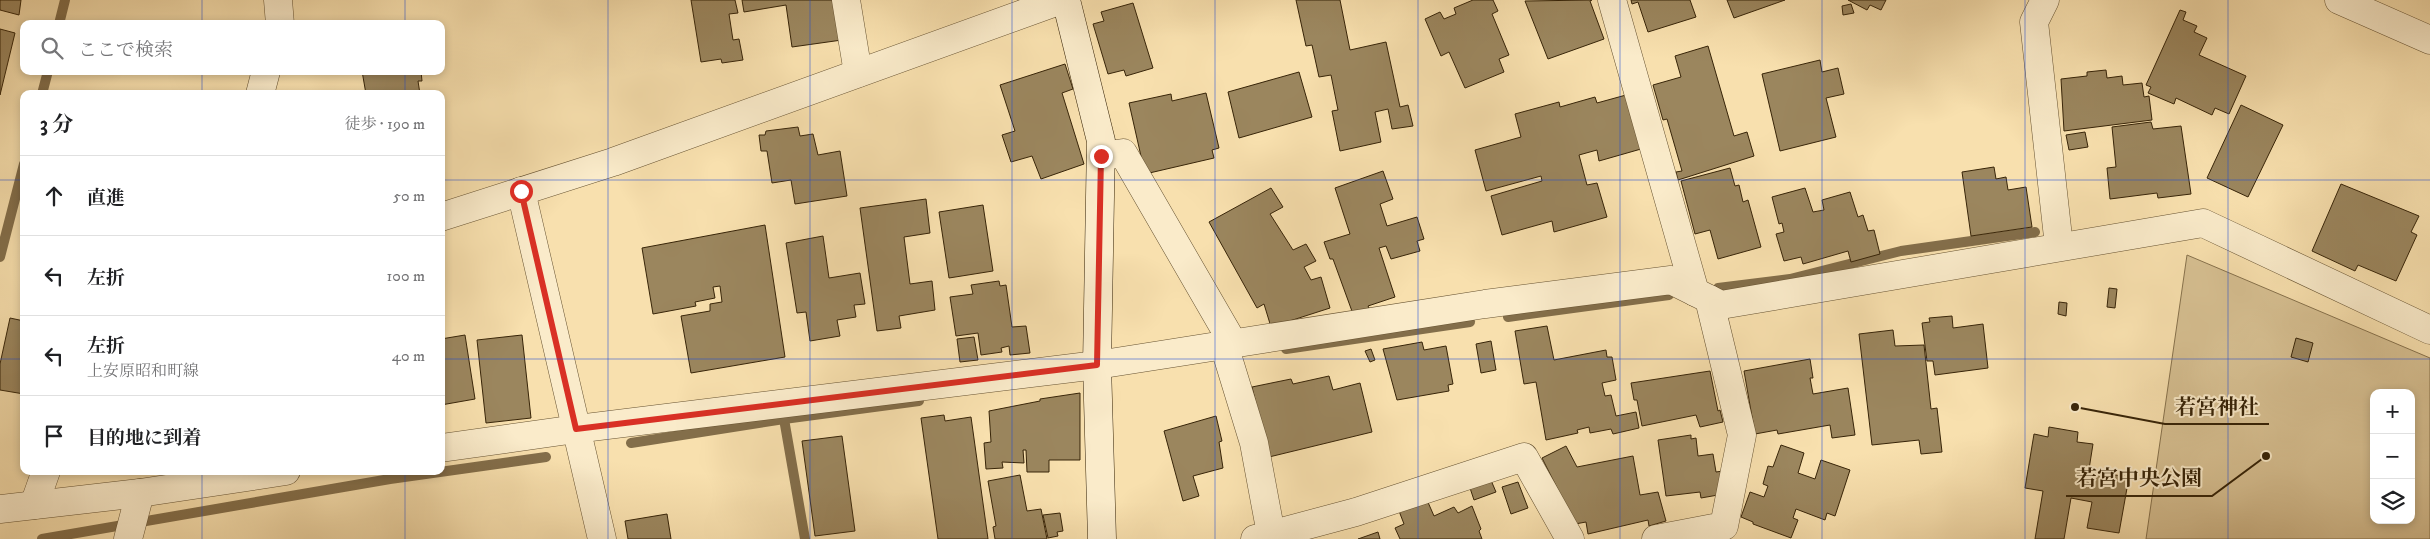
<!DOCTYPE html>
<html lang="ja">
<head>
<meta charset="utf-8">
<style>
  :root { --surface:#fff; --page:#f2f2f2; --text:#202124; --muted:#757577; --line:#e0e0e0 }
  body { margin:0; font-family:"IM FELL DW Pica","Noto Serif JP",serif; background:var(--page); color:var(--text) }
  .controls { position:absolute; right:15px; bottom:15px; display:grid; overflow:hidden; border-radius:10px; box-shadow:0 2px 8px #0003 }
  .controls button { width:45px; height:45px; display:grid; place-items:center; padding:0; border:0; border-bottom:1px solid var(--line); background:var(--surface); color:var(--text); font:25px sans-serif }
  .stop { position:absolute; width:15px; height:15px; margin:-11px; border:4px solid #d93025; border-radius:50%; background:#fff }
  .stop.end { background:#d93025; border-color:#fff; box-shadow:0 1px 5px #0008 }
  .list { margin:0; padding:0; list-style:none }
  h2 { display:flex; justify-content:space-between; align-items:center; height:65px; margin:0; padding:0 20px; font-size:21px }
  h2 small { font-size:16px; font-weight:400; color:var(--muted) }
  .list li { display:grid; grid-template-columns:32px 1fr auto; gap:15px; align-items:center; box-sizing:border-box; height:80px; padding:0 20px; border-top:1px solid var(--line) }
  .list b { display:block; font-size:19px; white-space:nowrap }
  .list p { margin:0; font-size:16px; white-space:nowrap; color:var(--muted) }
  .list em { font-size:16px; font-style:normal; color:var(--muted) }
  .icon { flex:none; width:28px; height:28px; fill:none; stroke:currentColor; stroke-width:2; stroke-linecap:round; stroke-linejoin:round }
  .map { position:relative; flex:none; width:2430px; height:539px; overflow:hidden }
  .search { position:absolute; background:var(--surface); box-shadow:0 2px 8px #0003; left:20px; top:20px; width:425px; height:55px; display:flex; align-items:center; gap:12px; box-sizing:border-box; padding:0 18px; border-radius:10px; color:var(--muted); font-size:19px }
  .panel { position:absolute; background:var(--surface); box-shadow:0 2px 8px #0003; left:20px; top:90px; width:425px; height:385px; border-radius:10px }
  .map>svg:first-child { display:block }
  .green { fill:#d7c092; stroke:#87724d; fill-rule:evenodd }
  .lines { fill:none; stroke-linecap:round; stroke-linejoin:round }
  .stream { stroke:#836e4a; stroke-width:10 }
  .building { fill:#9b865e; stroke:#372408 }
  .minor-casing { stroke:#675332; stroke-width:29 }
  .tertiary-casing { stroke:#675332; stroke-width:29 }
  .secondary-casing { stroke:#372408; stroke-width:29 }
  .minor { stroke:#faebca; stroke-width:28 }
  .tertiary { stroke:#faebca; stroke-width:28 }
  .secondary { stroke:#faebca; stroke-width:28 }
  .route { stroke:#d93025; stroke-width:6 }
  .grid { fill:none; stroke:#1d4ed8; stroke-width:1; stroke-opacity:0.55 }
  .leader { fill:none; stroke:#372408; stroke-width:2 }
  .callout-dot { fill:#372408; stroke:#faebca; stroke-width:2 }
  .callout-label { font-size:21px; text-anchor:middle; font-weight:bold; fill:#372408; stroke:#faebca; stroke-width:4; stroke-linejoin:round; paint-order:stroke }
</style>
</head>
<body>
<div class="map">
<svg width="2430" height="539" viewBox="0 0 2430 539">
  <rect width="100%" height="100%" fill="#f8e0ae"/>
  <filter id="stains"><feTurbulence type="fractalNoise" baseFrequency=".004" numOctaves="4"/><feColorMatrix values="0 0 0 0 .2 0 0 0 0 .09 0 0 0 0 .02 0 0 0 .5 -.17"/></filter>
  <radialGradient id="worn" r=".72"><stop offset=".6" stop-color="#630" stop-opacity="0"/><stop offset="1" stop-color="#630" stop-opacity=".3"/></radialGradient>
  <path class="green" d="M2187 255 2430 358V539H2146ZM2374 393H2411V520H2374Z"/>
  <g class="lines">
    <g class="stream">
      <path d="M59 24 65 0"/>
      <path d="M42 94 48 71"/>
      <path d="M0 257 24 164"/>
      <path d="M1718 288 1790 279 1901 251 2035 232"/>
      <path d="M1508 317 1669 295"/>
      <path d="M1286 349 1470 322"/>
      <path d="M784 419 805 539"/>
      <path d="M631 443 784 419 919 401"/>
      <path d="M42 539 390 479 546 457"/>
    </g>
  </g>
  <g class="building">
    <path d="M0 0H21L19 15 0 10Z"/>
    <path d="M691 0H735L738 13 729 14 733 40 739 39 743 60 722 63 721 59 701 62Z"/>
    <path d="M742 0H843L849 39 792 47 786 5 744 12Z"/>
    <path d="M1296 0H1340L1350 50 1386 42 1400 107 1408 105 1413 126 1392 129 1388 109 1375 112 1381 142 1340 151 1332 111 1338 110 1331 75 1319 77 1312 45 1306 46Z"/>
    <path d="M1473 0H1493L1498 11 1492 14 1509 55 1499 59 1504 72 1465 88 1449 52 1441 56 1425 19 1440 12 1444 19 1456 14 1454 8Z"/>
    <path d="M1592 0 1590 1 1604 39 1548 59 1525 1Z"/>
    <path d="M1631 0H1690L1696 17 1648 32 1638 2 1632 4Z"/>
    <path d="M1727 0H1785L1734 18Z"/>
    <path d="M1848 0H1886L1881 10 1870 5 1867 10Z"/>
    <path d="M1133 3 1153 68 1126 76 1124 70 1108 74 1093 24 1104 21 1101 12Z"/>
    <path d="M1851 4 1854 13 1843 15 1842 6Z"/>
    <path d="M2180 10 2186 12 2183 20 2197 26 2194 32 2207 38 2199 55 2246 76 2229 114 2215 108 2212 115 2176 98 2174 104 2148 93 2151 87 2146 85Z"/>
    <path d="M0 29 15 33 0 95Z"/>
    <path d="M1708 46 1734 136 1747 132 1754 156 1678 180 1676 172 1682 171 1667 119 1663 120 1653 85 1681 77 1675 56Z"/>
    <path d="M1820 60 1822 72 1838 68 1844 94 1826 98 1836 137 1780 151 1762 74Z"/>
    <path d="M1065 64 1073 89 1062 93 1084 164 1041 179 1032 156 1011 162 1002 135 1015 131 1000 85Z"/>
    <path d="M2106 70 2107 78 2122 76 2123 85 2142 83 2144 97 2149 96 2152 120 2064 131 2061 79 2087 76V72Z"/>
    <path d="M362 71H421L422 81H418L420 94H366Z"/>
    <path d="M1299 72 1312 117 1239 138 1228 92Z"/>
    <path d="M1206 93 1219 148 1212 150 1214 158 1145 174 1129 103 1171 94 1172 101Z"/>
    <path d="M1626 95 1641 149 1599 161 1597 150 1579 155 1587 185 1597 183 1607 217 1554 232 1552 221 1502 235 1491 196 1542 181 1541 176 1486 191 1475 150 1521 137 1515 114 1559 102 1560 107 1595 97 1597 103Z"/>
    <path d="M2241 105 2283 125 2248 197 2207 178Z"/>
    <path d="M2151 122 2153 129 2181 126 2191 194 2158 198 2157 193 2110 199 2107 168 2116 167 2112 127Z"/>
    <path d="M798 127 800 136 813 134 818 155 840 151 847 196 795 204 791 180 772 183 767 151H761L759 135H765L766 131Z"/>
    <path d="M2085 132 2088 147 2069 150 2066 135Z"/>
    <path d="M1994 167 1996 179 2006 177 2008 190 2026 187 2032 227 1971 236 1962 172Z"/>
    <path d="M1730 168 1735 186 1739 185 1743 202 1748 200 1761 247 1718 259 1710 230 1695 234 1681 181Z"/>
    <path d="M1383 171 1393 199 1380 204 1387 226 1417 217 1424 239 1417 241 1420 251 1391 259 1386 246 1379 248 1395 297 1368 306 1369 308 1353 314 1333 259H1330L1324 242 1350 234 1335 188Z"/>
    <path d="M2341 184 2419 216 2411 232 2417 235 2396 281 2358 265 2355 271 2312 251Z"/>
    <path d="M1271 188 1283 207 1270 214 1293 250 1306 244 1316 261 1304 267 1311 280 1321 277 1330 308 1271 327 1264 304 1257 308 1209 222Z"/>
    <path d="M1805 188 1813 212 1824 210 1822 200 1850 192 1858 217 1863 215 1868 231 1874 230 1880 254 1851 262 1848 251 1803 264 1801 257 1784 261 1776 234 1784 232 1782 223 1779 224 1772 197Z"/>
    <path d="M926 199 930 233 904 237 910 284 932 281 935 310 899 316 901 328 877 331 860 208Z"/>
    <path d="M983 205 993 271 949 278 939 212Z"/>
    <path d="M765 225 785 357 691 373 681 316 710 311V304L722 302 720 286 713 287 715 298 695 302 696 306 653 314 642 248Z"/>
    <path d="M823 236 829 278 860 273 865 304 854 305 856 317 837 320 840 336 810 341 806 312 797 313 786 243Z"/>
    <path d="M999 281 1000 286 1006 285 1012 327 1026 326 1030 353 1010 355 1009 346 1001 348 1002 352 981 355 978 333 956 336 950 297 973 294 971 285Z"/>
    <path d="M2109 288 2117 289 2115 308 2107 307Z"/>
    <path d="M2059 302 2067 303 2066 316 2058 314Z"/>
    <path d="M1952 316 1953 328 1983 324 1988 368 1935 375 1933 361H1927L1922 323 1930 322 1929 318Z"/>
    <path d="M10 318 24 321V394L0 390V364Z"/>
    <path d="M1547 326 1554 360 1606 350 1607 357H1612L1616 380 1602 383 1605 396 1611 395 1616 416 1636 412 1639 428 1613 434 1611 429 1590 433 1589 427 1577 430 1578 433 1546 440 1536 382 1524 384 1515 331Z"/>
    <path d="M1893 330 1895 346 1924 345 1931 409 1937 408 1942 452 1921 454 1919 440 1872 445 1859 334Z"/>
    <path d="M465 335 475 399 441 405V339Z"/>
    <path d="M522 335 531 418 486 423 477 340Z"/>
    <path d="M974 337 978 360 960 362 957 339Z"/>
    <path d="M2296 338 2313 343 2308 362 2291 357Z"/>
    <path d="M1491 341 1496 370 1481 373 1476 344Z"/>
    <path d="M1422 342 1424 350 1446 346 1453 384 1448 385 1449 391 1397 400 1383 349Z"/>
    <path d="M1371 349 1375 360 1370 362 1365 351Z"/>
    <path d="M1810 359 1813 378H1810L1813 394 1848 388 1855 435 1832 438 1830 425 1778 434 1777 430 1755 434 1744 371Z"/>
    <path d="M1710 371 1718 411 1720 410 1723 422 1700 427 1696 415 1642 426 1637 400H1634L1631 383Z"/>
    <path d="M1329 376 1333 390 1360 383 1372 432 1269 457 1252 387 1291 379 1293 384Z"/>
    <path d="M1080 393V460H1049V472H1027L1026 450H1023L1024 463 1002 462 1003 468 986 469 984 443 991 442 989 411 1040 401V399Z"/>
    <path d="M944 415 945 421 971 417 988 539H938L921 418Z"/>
    <path d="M1216 416 1222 441 1219 442 1223 468 1193 476 1199 496 1183 501 1164 431Z"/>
    <path d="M2049 427 2078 432 2077 442 2093 444 2087 482 2094 483 2095 472 2129 477 2119 533 2087 528 2092 502 2071 498 2064 539H2035L2043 491 2025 488 2034 434 2048 437Z"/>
    <path d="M1691 435V439L1696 438 1698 456 1713 454 1716 472 1723 471 1718 495 1701 498 1700 492 1666 496 1658 440Z"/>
    <path d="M842 436 855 531 815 536 802 441Z"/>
    <path d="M1781 445 1804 453 1798 473 1815 479 1821 460 1850 470 1835 516 1827 513 1825 520 1796 509 1793 518 1798 520 1791 538 1753 524V522L1741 517 1750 492 1764 497 1768 486 1763 484 1768 466 1773 467Z"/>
    <path d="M1566 446 1577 467 1633 456 1640 495 1658 492 1666 521 1649 526 1648 520 1588 534 1586 522 1575 524 1542 458Z"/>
    <path d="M1020 475 1027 511 1041 509 1047 539H995L993 527 996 526 988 481Z"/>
    <path d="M1490 478 1496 492 1474 500 1469 485Z"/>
    <path d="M1518 482 1528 508 1511 514 1502 487Z"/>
    <path d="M1427 500 1434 516 1454 507 1458 513 1472 506 1481 529 1479 531 1482 539H1400L1395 528 1404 524 1399 511Z"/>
    <path d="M1060 513 1063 531 1057 532 1058 536 1048 538 1043 515Z"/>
    <path d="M667 514 671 539H628L625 521Z"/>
    <path d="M1378 532 1380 539H1358Z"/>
  </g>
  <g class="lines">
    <g class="minor-casing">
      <g id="minor">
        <path d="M278 0 280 24"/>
        <path d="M846 0 858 73"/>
        <path d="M1612 0 1695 292"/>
        <path d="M2045 0 2034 22 2059 246"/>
        <path d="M260 94 266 71"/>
        <path d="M1101 156 1123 153 1233 343"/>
        <path d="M521 191 602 539"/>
        <path d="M441 217 613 162 1061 0"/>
        <path d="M1224 345 1254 443 1271 534"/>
        <path d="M441 448 576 429 1097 365 1485 304 1671 280 1721 305 2203 223 2430 330"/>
        <path d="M34 505 46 471"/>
        <path d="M0 509 140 493 286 471"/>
        <path d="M128 539 140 493"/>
        <path d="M1255 539 1356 512 1524 457 1570 539"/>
        <path d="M1656 539 1724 526 1742 435 1709 299"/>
      </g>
    </g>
    <g class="tertiary-casing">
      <path id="tertiary" d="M2339 0 2430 40"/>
    </g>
    <g class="secondary-casing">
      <path id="secondary" d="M1066 0 1101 141 1097 365 1102 539"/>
    </g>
    <use href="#minor" class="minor"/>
    <use href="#tertiary" class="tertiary"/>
    <use href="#secondary" class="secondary"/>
  </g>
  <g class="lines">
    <path class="route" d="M521 191 576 429 1097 365 1101 156"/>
  </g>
  <path class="grid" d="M202 0V24M405 0V24M608 0V539M810 0V539M1012 0V539M1215 0V539M1418 0V539M1620 0V539M1822 0V539M2025 0V539M2228 0V539M202 71V94M405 71V94M0 180H24M441 180H2430M0 359H24M441 359H2430M202 471V539M405 471V539"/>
  <path class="leader" d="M2075 407L2165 424H2269M2266 456L2212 496H2066"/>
  <g class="callout-dot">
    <circle cx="2075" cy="407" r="5"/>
    <circle cx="2266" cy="456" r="5"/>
  </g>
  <g class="callout-label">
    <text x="2217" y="414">若宮神社</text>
    <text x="2139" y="485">若宮中央公園</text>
  </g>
  <rect width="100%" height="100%" filter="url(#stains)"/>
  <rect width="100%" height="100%" fill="url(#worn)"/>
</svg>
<div class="controls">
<button>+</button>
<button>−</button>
<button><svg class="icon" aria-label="layers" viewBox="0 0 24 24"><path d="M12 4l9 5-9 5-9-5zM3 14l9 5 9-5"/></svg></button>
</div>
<div class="stop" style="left:521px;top:191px"></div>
<div class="stop end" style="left:1101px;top:156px"></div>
<div class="search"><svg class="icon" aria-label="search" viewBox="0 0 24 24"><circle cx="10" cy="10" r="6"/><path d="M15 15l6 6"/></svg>ここで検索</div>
<section class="panel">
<h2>3 分<small>徒歩 · 190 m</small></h2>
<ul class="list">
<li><svg class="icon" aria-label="ahead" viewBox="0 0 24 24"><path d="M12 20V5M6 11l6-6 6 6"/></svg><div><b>直進</b></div><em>50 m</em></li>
<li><svg class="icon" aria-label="left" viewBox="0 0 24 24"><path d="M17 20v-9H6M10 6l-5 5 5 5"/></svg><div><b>左折</b></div><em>100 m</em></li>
<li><svg class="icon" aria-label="left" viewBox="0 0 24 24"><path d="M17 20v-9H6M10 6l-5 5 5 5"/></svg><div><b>左折</b><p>上安原昭和町線</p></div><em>40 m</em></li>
<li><svg class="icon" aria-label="arrive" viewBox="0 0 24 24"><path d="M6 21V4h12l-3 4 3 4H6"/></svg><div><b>目的地に到着</b></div></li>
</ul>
</section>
</div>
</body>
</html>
